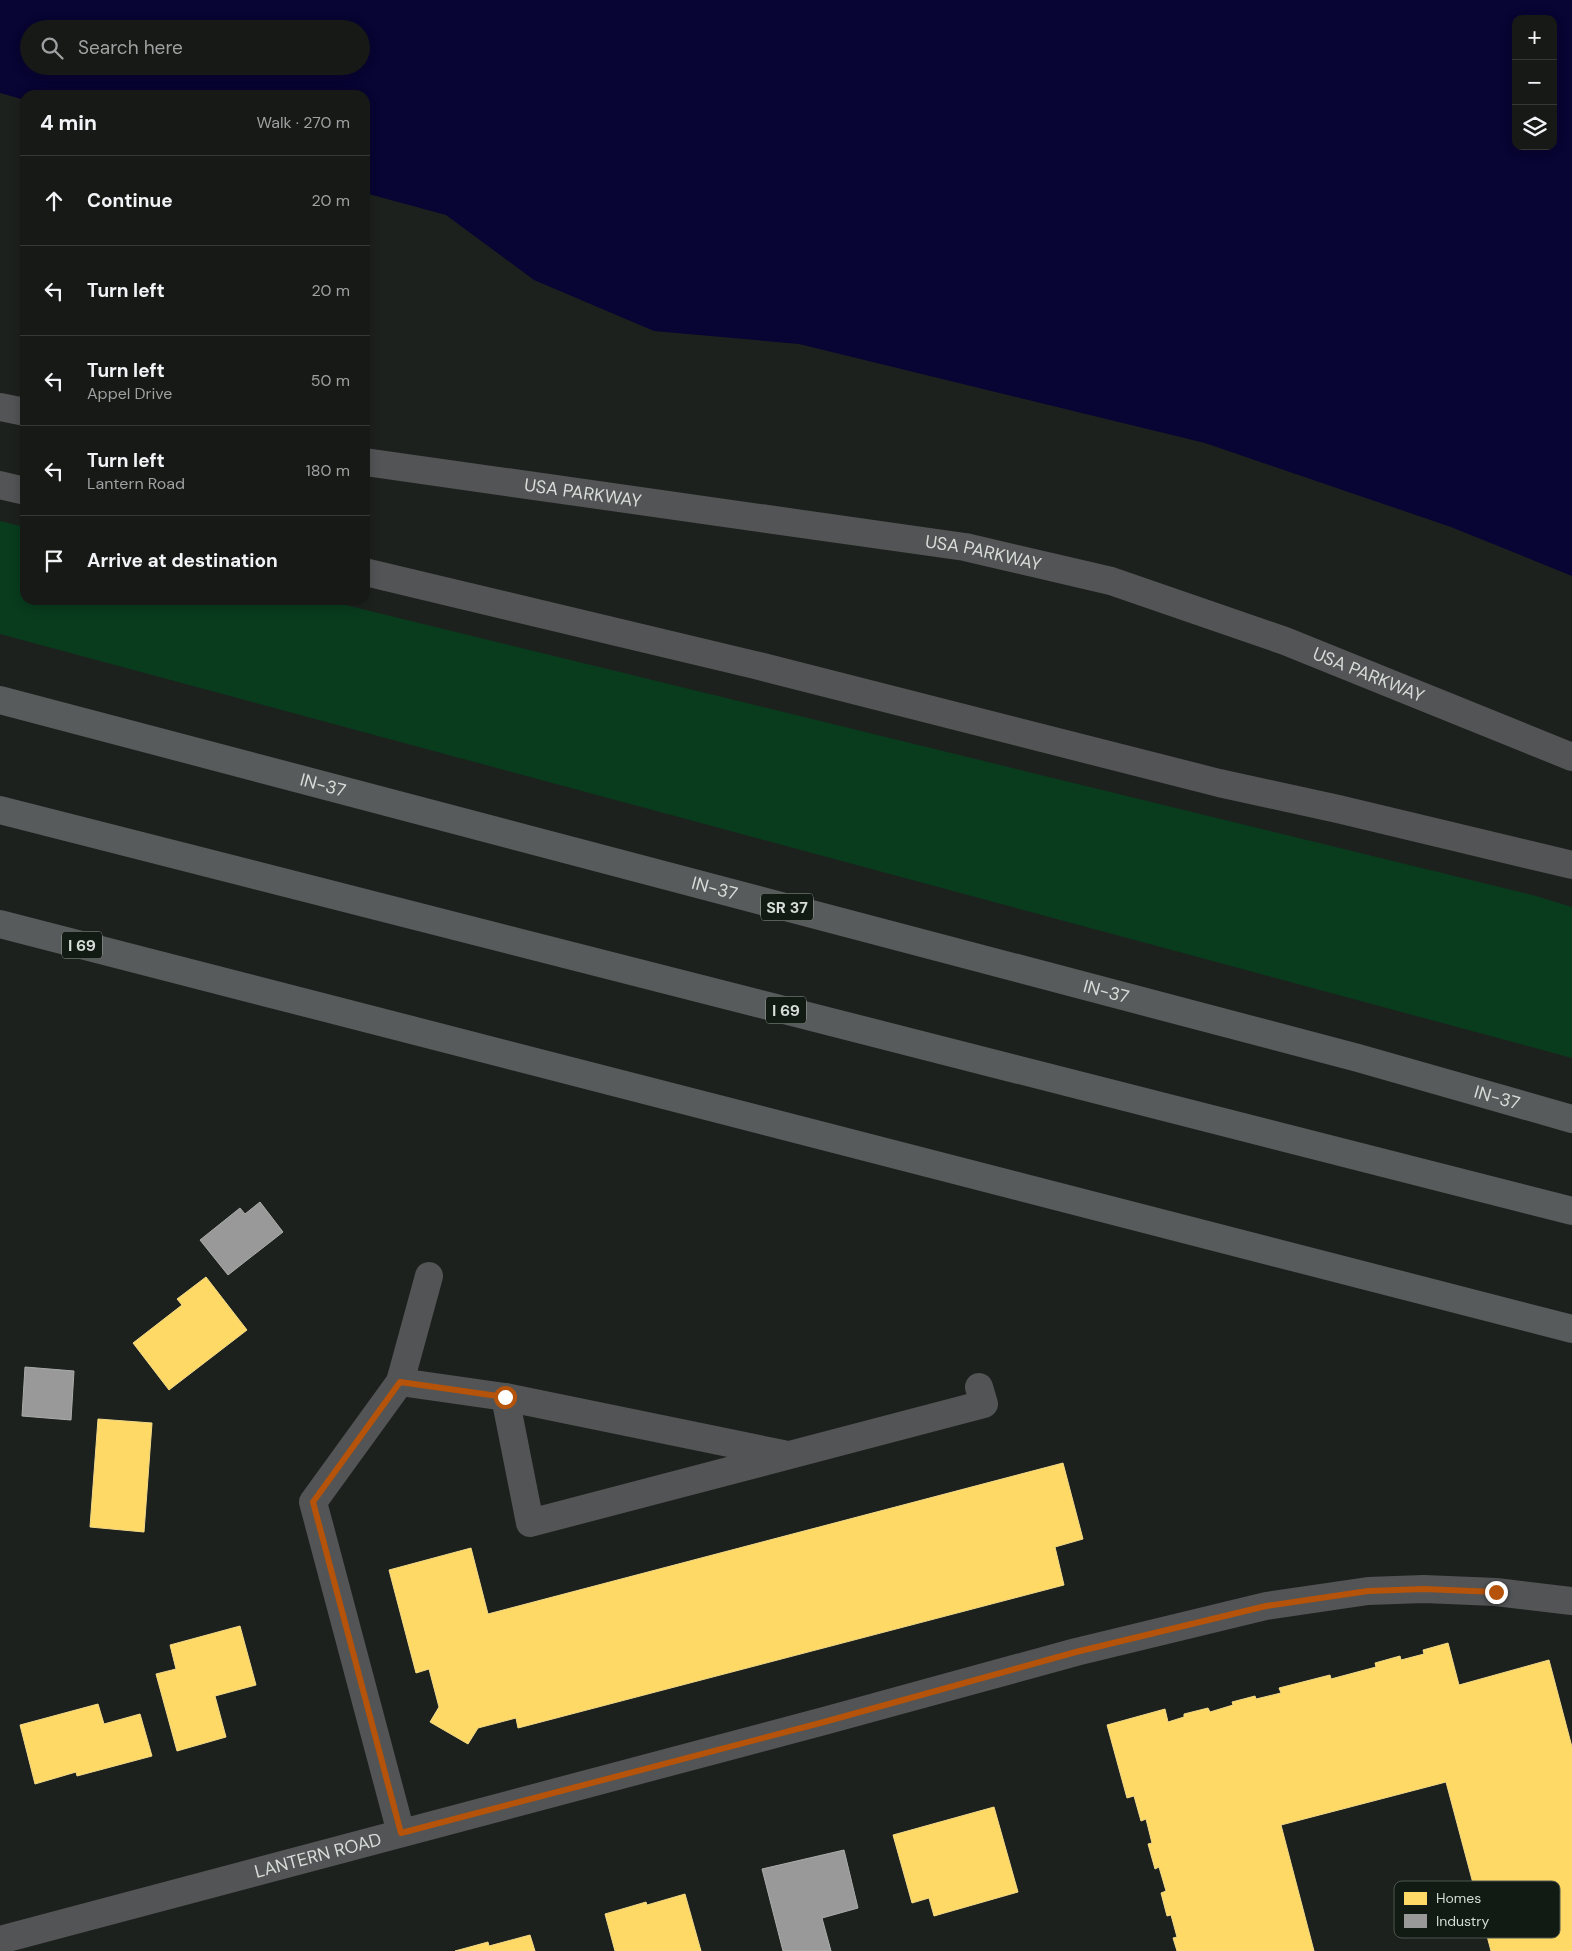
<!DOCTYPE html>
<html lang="en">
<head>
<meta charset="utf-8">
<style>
  :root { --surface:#161916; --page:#232623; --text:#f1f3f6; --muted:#9ea0a1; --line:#353835 }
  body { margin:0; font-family:"DM Sans",sans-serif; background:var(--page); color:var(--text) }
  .controls { position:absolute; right:15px; top:15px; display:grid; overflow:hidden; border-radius:10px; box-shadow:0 2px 12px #0003 }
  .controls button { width:45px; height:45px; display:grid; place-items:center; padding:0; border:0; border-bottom:1px solid var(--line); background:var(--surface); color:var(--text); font:25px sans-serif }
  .stop { position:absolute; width:15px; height:15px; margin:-11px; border:4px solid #b45309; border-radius:50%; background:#fff }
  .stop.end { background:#b45309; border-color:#fff; box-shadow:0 1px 5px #0008 }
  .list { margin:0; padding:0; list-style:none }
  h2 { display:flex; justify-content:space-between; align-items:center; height:65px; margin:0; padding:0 20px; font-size:21px }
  h2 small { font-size:16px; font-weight:400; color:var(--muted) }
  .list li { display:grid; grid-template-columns:32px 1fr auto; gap:15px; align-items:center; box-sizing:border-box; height:90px; padding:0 20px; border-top:1px solid var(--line) }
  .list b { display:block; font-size:19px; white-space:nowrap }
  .list p { margin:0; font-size:16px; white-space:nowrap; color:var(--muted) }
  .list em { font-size:16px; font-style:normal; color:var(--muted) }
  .icon { flex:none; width:28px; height:28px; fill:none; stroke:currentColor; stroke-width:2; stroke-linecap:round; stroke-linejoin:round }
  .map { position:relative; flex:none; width:1572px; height:1951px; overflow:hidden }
  .search { position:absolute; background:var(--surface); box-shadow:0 2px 12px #0003; left:20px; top:20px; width:350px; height:55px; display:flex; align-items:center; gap:12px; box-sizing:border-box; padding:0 18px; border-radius:28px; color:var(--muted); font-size:19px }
  .panel { position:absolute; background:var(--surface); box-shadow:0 2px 12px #0003; left:20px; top:90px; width:350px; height:515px; border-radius:15px }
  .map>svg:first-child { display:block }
  .green { fill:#083c1d }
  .water { fill:#080433; fill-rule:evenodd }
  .homes { fill:#ffd966; stroke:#f3da88 }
  .industry { fill:#999; stroke:#abadac }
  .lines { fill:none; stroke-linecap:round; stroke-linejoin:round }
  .minor { stroke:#535455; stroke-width:28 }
  .highway { stroke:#585b5b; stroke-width:28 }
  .route { stroke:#b45309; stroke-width:6 }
  .labels { text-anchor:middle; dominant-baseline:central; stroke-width:5; stroke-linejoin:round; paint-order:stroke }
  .shield { fill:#121a14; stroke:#9ba29c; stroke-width:1 }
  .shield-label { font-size:16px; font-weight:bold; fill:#d6dcd7 }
  .street-label { font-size:18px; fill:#d6dcd7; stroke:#121a14 }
  .key { fill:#121a14; stroke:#4d544e; stroke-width:1 }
  .key-label { font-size:14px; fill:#d6dcd7 }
</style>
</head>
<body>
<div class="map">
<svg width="1572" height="1951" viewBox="0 0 1572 1951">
  <rect width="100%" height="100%" fill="#1d211e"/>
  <path class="green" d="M0 521 25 527V600H325L1536 896 1572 907V1058L0 634Z"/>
  <path class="water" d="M0 0H1572V576L1451 527 1205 443 799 344 654 331 534 280 446 215 365 193V95H25V100L0 93ZM1516 19H1553V146H1516ZM29 29H361V66H29Z"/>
  <g class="homes">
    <path d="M206 1277 247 1330 169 1390 133 1343 182 1305 177 1299Z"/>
    <path d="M98 1419 152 1423 144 1532 90 1527Z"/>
    <path d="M1063 1463 1083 1539 1055 1547 1064 1585 518 1728 516 1718 478 1728 468 1744 430 1722 439 1707 429 1669 416 1673 389 1570 471 1548 488 1614Z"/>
    <path d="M240 1626 256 1685 215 1696 226 1737 177 1751 156 1674 176 1669 170 1645Z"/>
    <path d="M1448 1643 1459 1685 1549 1660 1572 1747V1951H1491L1446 1782 1281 1825 1314 1951H1177L1173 1938 1177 1937 1171 1915 1167 1916 1161 1893 1166 1891 1159 1867 1155 1869 1148 1844 1152 1843 1146 1819 1141 1821 1134 1796 1127 1798 1107 1725 1165 1709 1168 1722 1184 1717V1714L1208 1708 1210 1712 1233 1705 1232 1702 1255 1696 1256 1699 1281 1693 1279 1688 1330 1675 1331 1679 1376 1667 1375 1663 1400 1656 1401 1660 1424 1654 1423 1650Z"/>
    <path d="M98 1704 104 1724 140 1714 152 1756 77 1776 76 1772 35 1784 20 1725Z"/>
    <path d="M994 1807 1018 1892 934 1916 929 1898 912 1903 893 1835Z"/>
    <path d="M685 1894 701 1951H615L605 1914 646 1902 647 1905Z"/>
    <path d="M530 1935 535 1951H455L488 1942 489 1946Z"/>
  </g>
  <g class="industry">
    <path d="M260 1202 283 1232 228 1275 200 1240 240 1208 245 1214Z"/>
    <path d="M25 1367 74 1371 71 1420 22 1416Z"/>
    <path d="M844 1850 858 1908 822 1918 831 1951H783L762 1869Z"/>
  </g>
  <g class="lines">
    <g class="minor">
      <path d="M0 407 25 412"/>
      <path id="s1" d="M365 462 965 547 1111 581 1285 641 1572 757"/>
      <path d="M0 485 25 491"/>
      <path d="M365 572 755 665 1219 783 1338 809 1572 865"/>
      <path d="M400 1382 505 1397 530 1523 984 1404 979 1387"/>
      <path d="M505 1397 783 1454"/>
      <path d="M401 1833 313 1502 400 1382 429 1276"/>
      <path id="s2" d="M0 1940 824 1721 1076 1652 1266 1606 1368 1591 1424 1589 1496 1592 1572 1601"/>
    </g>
    <g class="highway">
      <path id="s3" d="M0 700 1358 1058 1572 1119"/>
      <path d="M0 810 1572 1211"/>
      <path d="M0 924 1572 1329"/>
    </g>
  </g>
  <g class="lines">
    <path class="route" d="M505 1397 400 1382 313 1502 401 1833 824 1722 1076 1652 1266 1606 1368 1591 1424 1589 1496 1592"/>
  </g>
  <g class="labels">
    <g class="shield">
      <rect x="761" y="893.5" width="52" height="27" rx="4"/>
      <rect x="62" y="931.5" width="40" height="27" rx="4"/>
      <rect x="766" y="996.5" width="40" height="27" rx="4"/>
    </g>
    <g class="shield-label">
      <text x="787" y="907">SR 37</text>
      <text x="82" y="945">I 69</text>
      <text x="786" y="1010">I 69</text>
    </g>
    <g class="street-label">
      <text stroke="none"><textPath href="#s1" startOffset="220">USA PARKWAY</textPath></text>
      <text stroke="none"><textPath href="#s1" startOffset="625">USA PARKWAY</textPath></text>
      <text stroke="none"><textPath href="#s1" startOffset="1030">USA PARKWAY</textPath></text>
      <text stroke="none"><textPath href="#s3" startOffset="334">IN-37</textPath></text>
      <text stroke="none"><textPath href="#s3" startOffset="739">IN-37</textPath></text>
      <text stroke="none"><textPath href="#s3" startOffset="1144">IN-37</textPath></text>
      <text stroke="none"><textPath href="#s3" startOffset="1549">IN-37</textPath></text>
      <text stroke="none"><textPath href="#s2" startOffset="329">LANTERN ROAD</textPath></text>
    </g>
  </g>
  <rect x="1394" y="1881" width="166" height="57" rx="8" class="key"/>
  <rect x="1404" y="1892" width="23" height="13" fill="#ffd966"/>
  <rect x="1404" y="1914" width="23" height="14" fill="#999"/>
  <g class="key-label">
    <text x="1436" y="1903">Homes</text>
    <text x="1436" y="1926">Industry</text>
  </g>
</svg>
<div class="controls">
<button>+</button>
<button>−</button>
<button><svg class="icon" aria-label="layers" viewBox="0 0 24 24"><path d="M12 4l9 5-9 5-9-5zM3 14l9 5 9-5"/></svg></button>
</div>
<div class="stop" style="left:505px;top:1397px"></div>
<div class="stop end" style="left:1496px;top:1592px"></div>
<div class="search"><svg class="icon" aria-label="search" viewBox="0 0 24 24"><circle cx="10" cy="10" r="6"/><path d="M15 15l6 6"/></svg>Search here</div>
<section class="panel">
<h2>4 min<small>Walk · 270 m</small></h2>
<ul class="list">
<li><svg class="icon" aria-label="ahead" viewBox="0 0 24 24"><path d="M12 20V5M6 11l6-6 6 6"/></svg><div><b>Continue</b></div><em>20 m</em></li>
<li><svg class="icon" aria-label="left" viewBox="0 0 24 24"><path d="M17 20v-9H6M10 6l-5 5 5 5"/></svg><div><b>Turn left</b></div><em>20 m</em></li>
<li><svg class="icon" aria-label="left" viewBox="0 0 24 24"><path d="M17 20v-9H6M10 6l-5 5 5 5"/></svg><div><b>Turn left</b><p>Appel Drive</p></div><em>50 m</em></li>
<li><svg class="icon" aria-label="left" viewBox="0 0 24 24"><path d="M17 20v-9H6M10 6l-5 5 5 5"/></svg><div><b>Turn left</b><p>Lantern Road</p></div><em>180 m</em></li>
<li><svg class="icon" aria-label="arrive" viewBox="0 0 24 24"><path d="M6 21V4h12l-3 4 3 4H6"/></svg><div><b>Arrive at destination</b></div></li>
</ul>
</section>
</div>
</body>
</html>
